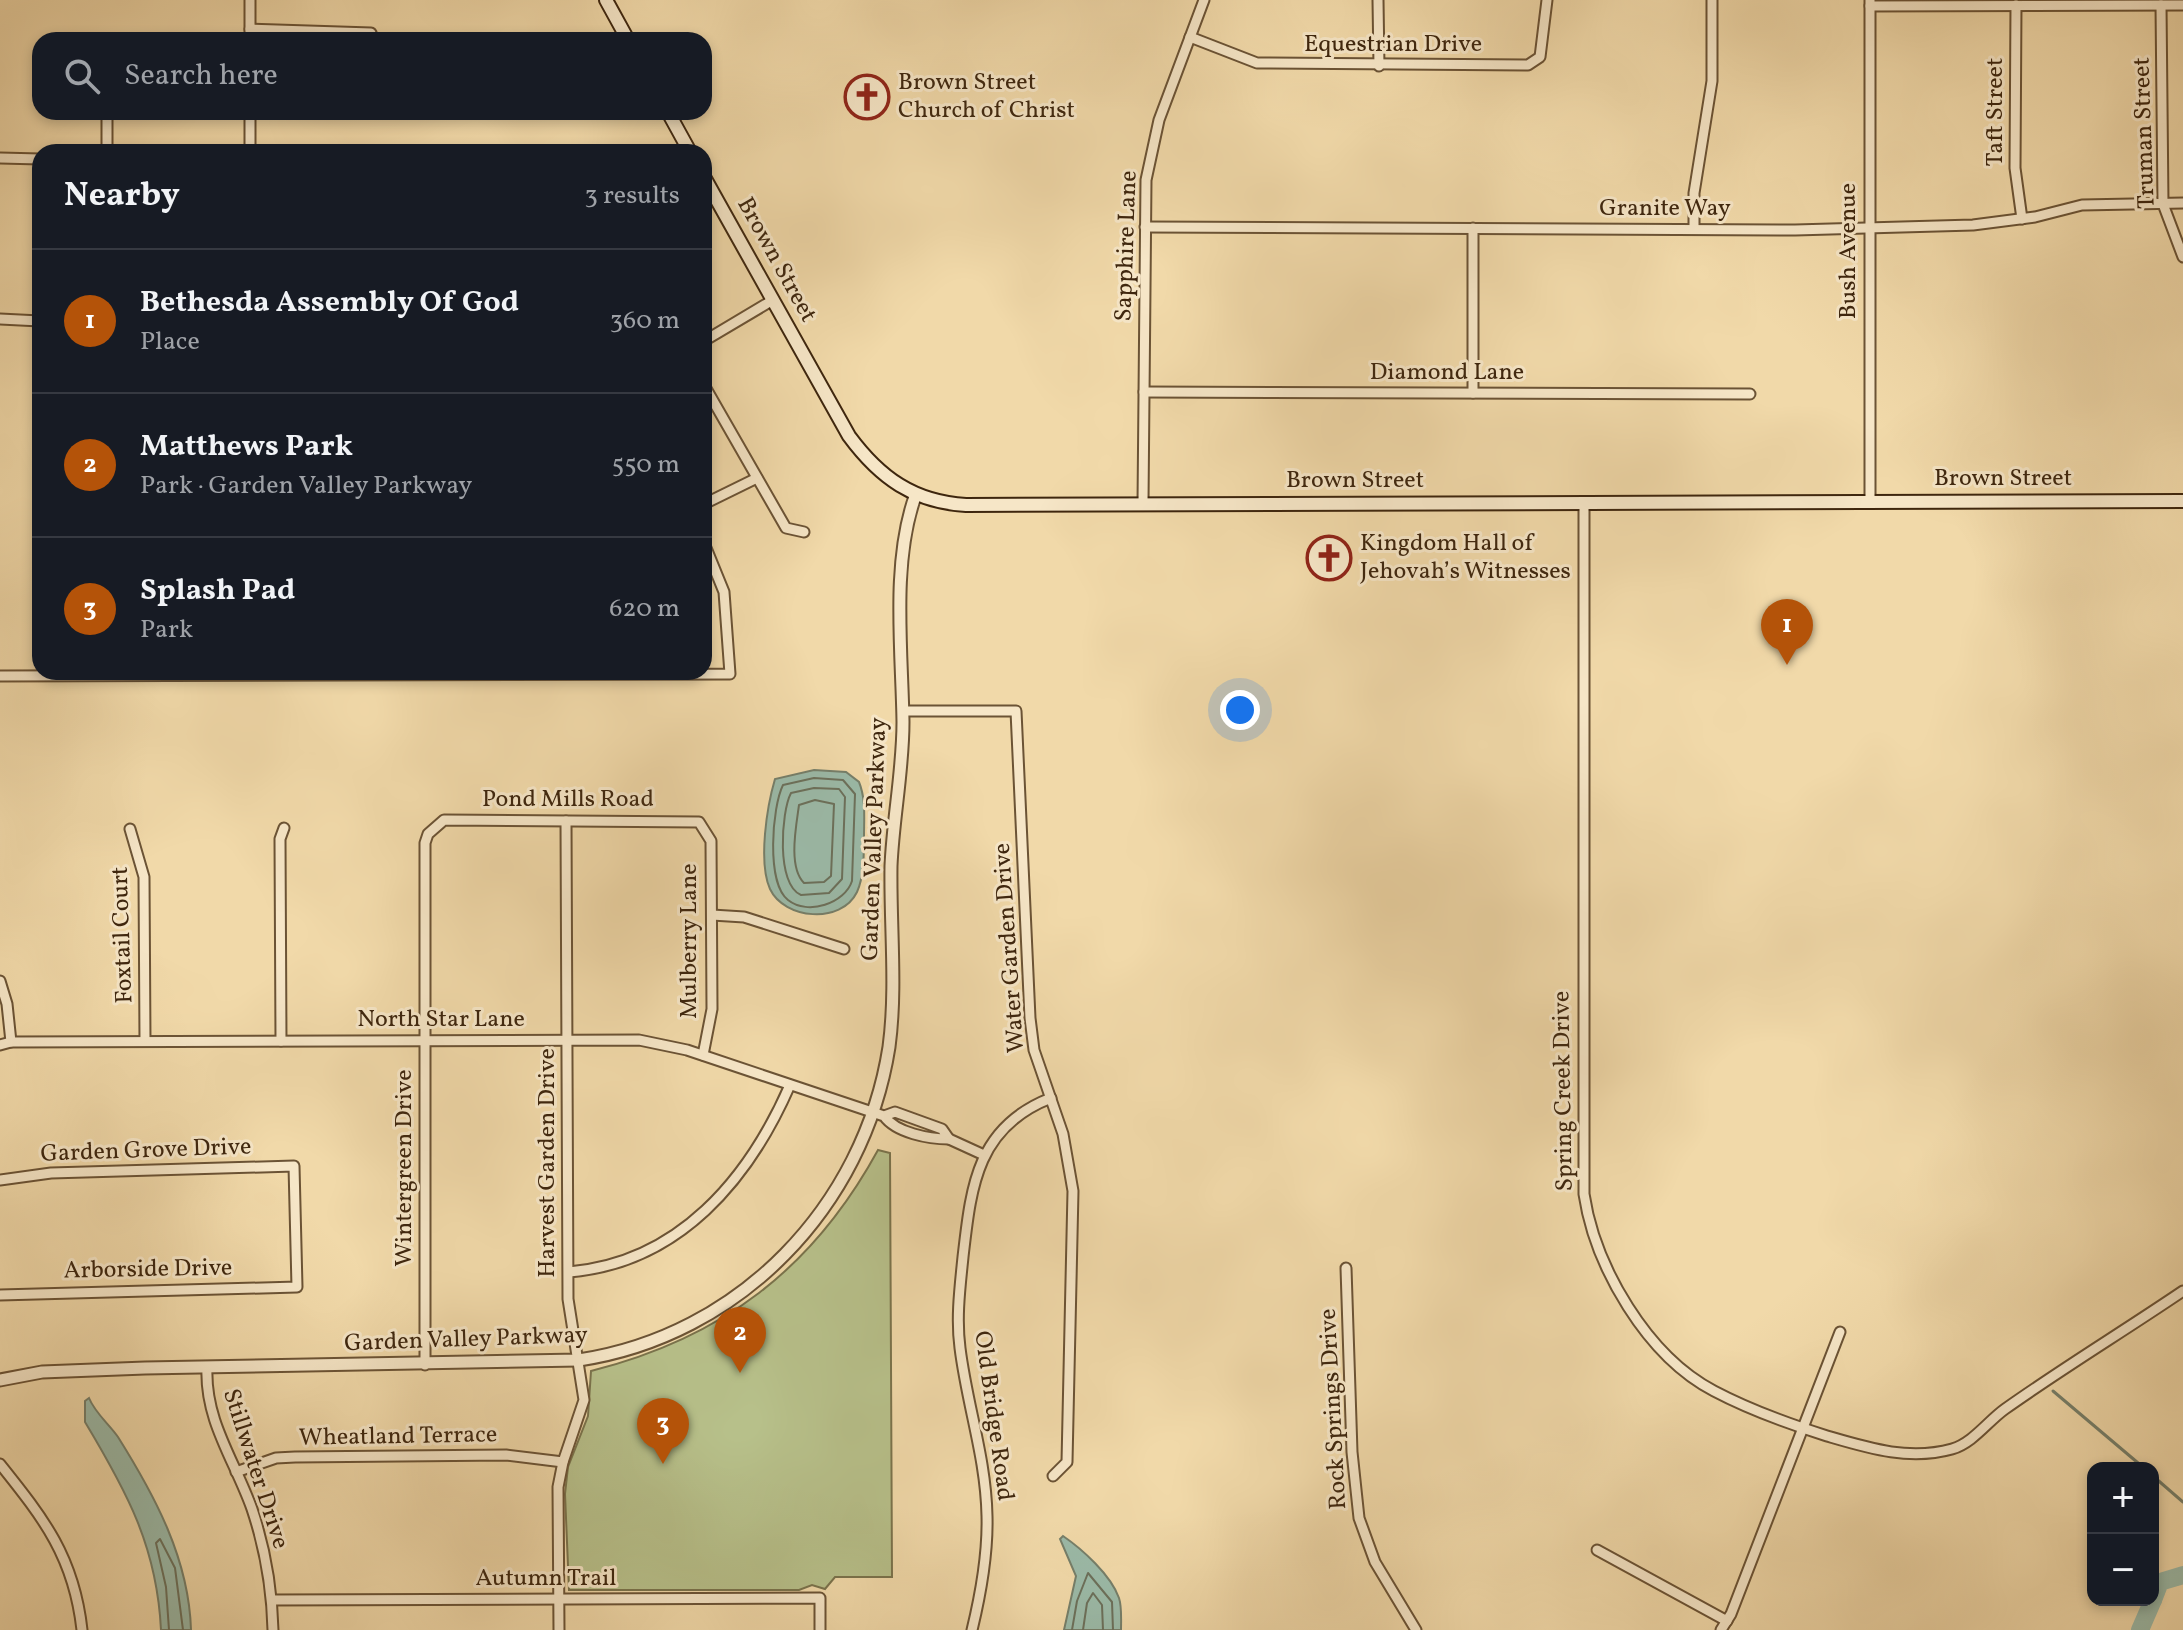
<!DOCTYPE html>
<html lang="en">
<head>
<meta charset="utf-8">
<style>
  :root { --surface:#171b24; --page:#242831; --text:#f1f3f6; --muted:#9ea1a6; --line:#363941; --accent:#b45309 }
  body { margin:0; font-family:Vollkorn,serif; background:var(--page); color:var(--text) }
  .controls { position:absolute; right:24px; bottom:24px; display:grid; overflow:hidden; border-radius:16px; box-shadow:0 4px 12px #0003 }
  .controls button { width:72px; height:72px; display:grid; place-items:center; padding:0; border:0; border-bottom:2px solid var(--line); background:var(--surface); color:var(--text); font:40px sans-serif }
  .you { position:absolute; left:1240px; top:710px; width:28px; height:28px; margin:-20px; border:6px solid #fff; border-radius:50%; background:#1a73e8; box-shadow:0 0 0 12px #1a73e833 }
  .badge { display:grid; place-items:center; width:52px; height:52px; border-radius:50%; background:var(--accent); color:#fff; font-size:26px; font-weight:700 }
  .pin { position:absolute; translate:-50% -66px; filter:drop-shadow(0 2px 4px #0008) }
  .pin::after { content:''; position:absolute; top:42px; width:28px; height:24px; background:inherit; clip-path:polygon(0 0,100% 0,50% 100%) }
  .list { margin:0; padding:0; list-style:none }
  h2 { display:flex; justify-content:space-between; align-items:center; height:104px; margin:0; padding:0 32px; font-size:34px }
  h2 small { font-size:26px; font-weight:400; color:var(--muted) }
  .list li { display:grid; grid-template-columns:52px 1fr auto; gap:24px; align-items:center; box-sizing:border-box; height:144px; padding:0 32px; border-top:2px solid var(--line) }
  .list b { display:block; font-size:30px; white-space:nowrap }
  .list p { margin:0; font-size:26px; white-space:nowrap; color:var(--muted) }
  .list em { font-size:26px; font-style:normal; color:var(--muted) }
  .icon { flex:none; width:44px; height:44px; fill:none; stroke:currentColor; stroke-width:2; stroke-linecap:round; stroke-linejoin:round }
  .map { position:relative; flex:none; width:2183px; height:1630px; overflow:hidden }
  .search { position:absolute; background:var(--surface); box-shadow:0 4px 12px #0003; left:32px; top:32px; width:680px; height:88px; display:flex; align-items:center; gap:20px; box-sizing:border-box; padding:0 28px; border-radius:24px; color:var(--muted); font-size:30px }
  .panel { position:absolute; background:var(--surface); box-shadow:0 4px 12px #0003; left:32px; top:144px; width:680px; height:536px; border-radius:24px }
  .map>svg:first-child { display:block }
  .green { fill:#b7c08a; stroke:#7a734c; stroke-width:2 }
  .water { fill:#9bbaa8; stroke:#767f6a; stroke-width:2 }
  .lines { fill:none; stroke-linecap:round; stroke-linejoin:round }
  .shore { stroke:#6c705b; stroke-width:2 }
  .stream { stroke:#767f6a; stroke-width:3 }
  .river { stroke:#9bbaa8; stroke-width:18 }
  .minor-casing { stroke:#6b5335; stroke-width:13 }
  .tertiary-casing { stroke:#6b5335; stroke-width:15 }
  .secondary-casing { stroke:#3e260e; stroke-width:16 }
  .minor { stroke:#f6e6c7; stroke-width:9 }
  .tertiary { stroke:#f6e6c7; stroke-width:11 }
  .secondary { stroke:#f6e6c7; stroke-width:12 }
  .labels { text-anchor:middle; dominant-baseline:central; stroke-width:6; stroke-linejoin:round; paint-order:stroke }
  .street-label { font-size:24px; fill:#3e260e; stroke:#f6e6c7 }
  .poi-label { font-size:24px; fill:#3e260e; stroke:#f6e6c7; text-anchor:start }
</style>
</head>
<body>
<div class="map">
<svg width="2183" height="1630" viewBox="0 0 2183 1630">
  <rect width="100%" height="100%" fill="#f1d9a9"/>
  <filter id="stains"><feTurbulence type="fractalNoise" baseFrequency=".0025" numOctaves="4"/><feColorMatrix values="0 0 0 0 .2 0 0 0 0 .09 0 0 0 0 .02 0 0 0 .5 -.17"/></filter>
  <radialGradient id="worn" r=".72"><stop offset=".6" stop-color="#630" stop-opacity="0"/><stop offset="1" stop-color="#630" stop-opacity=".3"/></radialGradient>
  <path class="green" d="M878 1150 890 1153 892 1577H835L825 1589 812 1585 799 1590H569L565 1494 568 1467 588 1416 591 1371C722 1338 813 1269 878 1150Z"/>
  <g class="water">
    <path d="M814 770 846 772 859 782C866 799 864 818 864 837 864 853 864 877 857 892 841 925 784 919 770 889 758 862 767 806 775 779Z"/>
    <path d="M89 1398C95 1413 109 1424 118 1437 155 1496 189 1559 191 1630H161C157 1547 127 1492 85 1422V1401Z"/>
    <path d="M1063 1536C1082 1549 1111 1575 1119 1598 1122 1607 1121 1620 1121 1630H1064L1076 1576 1060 1539Z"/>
  </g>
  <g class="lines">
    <g class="shore">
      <path d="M814 778 843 780 855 794 852 881C845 903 808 916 788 900 766 883 772 807 783 785Z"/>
      <path d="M814 788 839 789 845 797 842 879 829 893 801 895C776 885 781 812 791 793Z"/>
      <path d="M815 800 834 804 831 876 824 882 804 883C788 867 796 827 799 805Z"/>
      <path d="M169 1630 166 1587 156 1543 160 1539 175 1568 183 1630"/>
      <path d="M1072 1630 1077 1601 1088 1573 1112 1602 1113 1630"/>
      <path d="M1083 1630 1087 1603 1093 1593 1102 1605 1103 1630"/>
    </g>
    <g class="stream">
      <path d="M2053 1391 2144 1468"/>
      <path d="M2153 1476 2183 1502"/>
    </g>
    <g class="river">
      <path d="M2153 1600 2160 1582 2183 1575"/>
      <path d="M2140 1630 2153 1600"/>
    </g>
    <g class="minor-casing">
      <g id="minor">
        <path d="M250 0V40"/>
        <path d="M1378 0 1379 66"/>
        <path d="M1870 0V502"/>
        <path d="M2016 5 2015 168 2022 219"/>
        <path d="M2161 5 2163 204 2183 257"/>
        <path d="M1870 6 2183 5"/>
        <path d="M250 29 371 33"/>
        <path d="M1190 37 1257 63 1528 65 1540 57 1547 0"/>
        <path d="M250 112V152"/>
        <path d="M107 152V112"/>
        <path d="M0 158 40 159"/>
        <path d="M1145 227 1795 230 1973 225 2035 217 2082 205 2183 203"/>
        <path d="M1694 229V193L1712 81V0"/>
        <path d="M0 319 40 321"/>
        <path d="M704 341 773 300"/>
        <path d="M704 385 786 528 804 532"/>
        <path d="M1144 392 1750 394"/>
        <path d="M1473 393V228"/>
        <path d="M1143 503 1146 180 1159 120 1204 0"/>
        <path d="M1584 503V1194C1595 1267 1647 1356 1714 1391 1750 1410 1789 1424 1827 1436 1868 1448 1909 1461 1952 1449 1973 1443 1988 1421 2005 1409 2063 1368 2124 1331 2183 1291"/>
        <path d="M704 504 757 478"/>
        <path d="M0 676 730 674 724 592 704 543"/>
        <path d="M903 711H1016L1030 1018 1034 1050 1063 1134 1073 1191 1067 1462 1053 1476"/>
        <path d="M130 829 144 877 145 1041"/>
        <path d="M712 915 744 917 844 949"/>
        <path d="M0 981 7 1004 11 1042"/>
        <path d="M281 1041 280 839 284 828"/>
        <path d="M0 1045 11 1042 639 1040 687 1050 884 1116C896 1133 929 1139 949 1139L942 1129 895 1112 884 1116"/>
        <path d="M949 1139 984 1155"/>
        <path d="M0 1180 51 1173 294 1166 297 1287 0 1295"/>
        <path d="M1346 1268 1352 1452 1359 1518 1375 1562 1416 1630"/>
        <path d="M569 1272C679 1263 749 1179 790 1085"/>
        <path d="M425 1365V843L428 834 444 820 699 822 711 841 712 1009 703 1055"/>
        <path d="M207 1369C205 1421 235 1461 252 1509 265 1548 272 1589 273 1630"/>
        <path d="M0 1464C44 1519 74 1557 82 1630"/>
        <path d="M236 1472 276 1458 295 1457 506 1455 563 1462"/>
        <path d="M1597 1550 1727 1621"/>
        <path d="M272 1600 820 1598V1630"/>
        <path d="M559 1630 558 1487 563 1462 584 1400 568 1299 566 821"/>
        <path d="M972 1630C981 1593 988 1554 987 1516 986 1458 967 1405 960 1348 956 1318 960 1287 963 1257 971 1188 976 1127 1051 1098"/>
        <path d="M1721 1630 1731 1614 1840 1332"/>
      </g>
    </g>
    <g class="tertiary-casing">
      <path id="tertiary" d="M0 1380 42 1372 145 1368 579 1360C739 1336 864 1207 889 1047 897 988 890 926 891 866 893 818 903 771 903 722 902 651 891 561 916 494"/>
    </g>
    <g class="secondary-casing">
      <g id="secondary">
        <path d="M606 0 628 40"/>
        <path d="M668 112 690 152"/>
        <path d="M704 177 849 436C880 478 914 502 966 505L2183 501"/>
      </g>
    </g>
    <use href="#minor" class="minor"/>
    <use href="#tertiary" class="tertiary"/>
    <use href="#secondary" class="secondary"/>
  </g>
  <defs>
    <g id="church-ring" transform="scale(2.3)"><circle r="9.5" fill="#f6e6c7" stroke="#8f2418" stroke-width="1.5"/><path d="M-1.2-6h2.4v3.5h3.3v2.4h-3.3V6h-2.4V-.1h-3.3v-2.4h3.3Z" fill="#8f2418"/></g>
  </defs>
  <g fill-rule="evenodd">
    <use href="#church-ring" x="867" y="97"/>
    <use href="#church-ring" x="1329" y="558"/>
  </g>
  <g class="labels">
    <g class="street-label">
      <text x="1393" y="45">Equestrian Drive</text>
      <text transform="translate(1996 112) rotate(-90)">Taft Street</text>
      <text transform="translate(2145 133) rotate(-92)">Truman Street</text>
      <text x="1665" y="209">Granite Way</text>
      <text transform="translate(1127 246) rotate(-88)">Sapphire Lane</text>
      <text transform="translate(1849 251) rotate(-90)">Bush Avenue</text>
      <text transform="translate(776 260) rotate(61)">Brown Street</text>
      <text x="1447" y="373">Diamond Lane</text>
      <text x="2003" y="479">Brown Street</text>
      <text x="1355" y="481">Brown Street</text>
      <text x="568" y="800">Pond Mills Road</text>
      <text transform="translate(875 839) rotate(-88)">Garden Valley Parkway</text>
      <text transform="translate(123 935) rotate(-92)">Foxtail Court</text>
      <text transform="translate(690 941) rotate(-90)">Mulberry Lane</text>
      <text transform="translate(1010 948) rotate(-94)">Water Garden Drive</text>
      <text x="441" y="1020">North Star Lane</text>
      <text transform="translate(1564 1091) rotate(-91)">Spring Creek Drive</text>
      <text transform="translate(146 1151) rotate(-2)">Garden Grove Drive</text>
      <text transform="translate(548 1163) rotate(-90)">Harvest Garden Drive</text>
      <text transform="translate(405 1168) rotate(-90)">Wintergreen Drive</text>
      <text transform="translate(148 1270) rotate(-1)">Arborside Drive</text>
      <text transform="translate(466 1340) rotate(-2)">Garden Valley Parkway</text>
      <text transform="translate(1334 1409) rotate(-93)">Rock Springs Drive</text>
      <text transform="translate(993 1416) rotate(82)">Old Bridge Road</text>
      <text transform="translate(398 1437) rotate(-1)">Wheatland Terrace</text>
      <text transform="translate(255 1469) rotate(72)">Stillwater Drive</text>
      <text x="546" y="1579">Autumn Trail</text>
    </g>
    <g class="poi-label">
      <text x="898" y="83">Brown Street<tspan x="898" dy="28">Church of Christ</tspan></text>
      <text x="1360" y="544">Kingdom Hall of<tspan x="1360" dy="28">Jehovah’s Witnesses</tspan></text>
    </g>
  </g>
  <rect width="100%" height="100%" filter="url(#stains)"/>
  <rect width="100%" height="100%" fill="url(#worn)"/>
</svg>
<div class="controls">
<button>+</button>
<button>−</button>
</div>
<div class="you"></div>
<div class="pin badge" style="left:1787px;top:665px">1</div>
<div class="pin badge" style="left:740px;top:1373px">2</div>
<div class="pin badge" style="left:663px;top:1464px">3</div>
<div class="search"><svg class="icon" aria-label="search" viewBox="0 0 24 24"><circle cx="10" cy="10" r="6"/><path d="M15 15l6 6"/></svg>Search here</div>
<section class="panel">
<h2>Nearby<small>3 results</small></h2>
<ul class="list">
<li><span class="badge">1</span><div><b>Bethesda Assembly Of God</b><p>Place</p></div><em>360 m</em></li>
<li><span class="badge">2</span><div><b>Matthews Park</b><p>Park · Garden Valley Parkway</p></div><em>550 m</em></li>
<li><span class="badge">3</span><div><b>Splash Pad</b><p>Park</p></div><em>620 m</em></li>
</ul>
</section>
</div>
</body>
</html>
